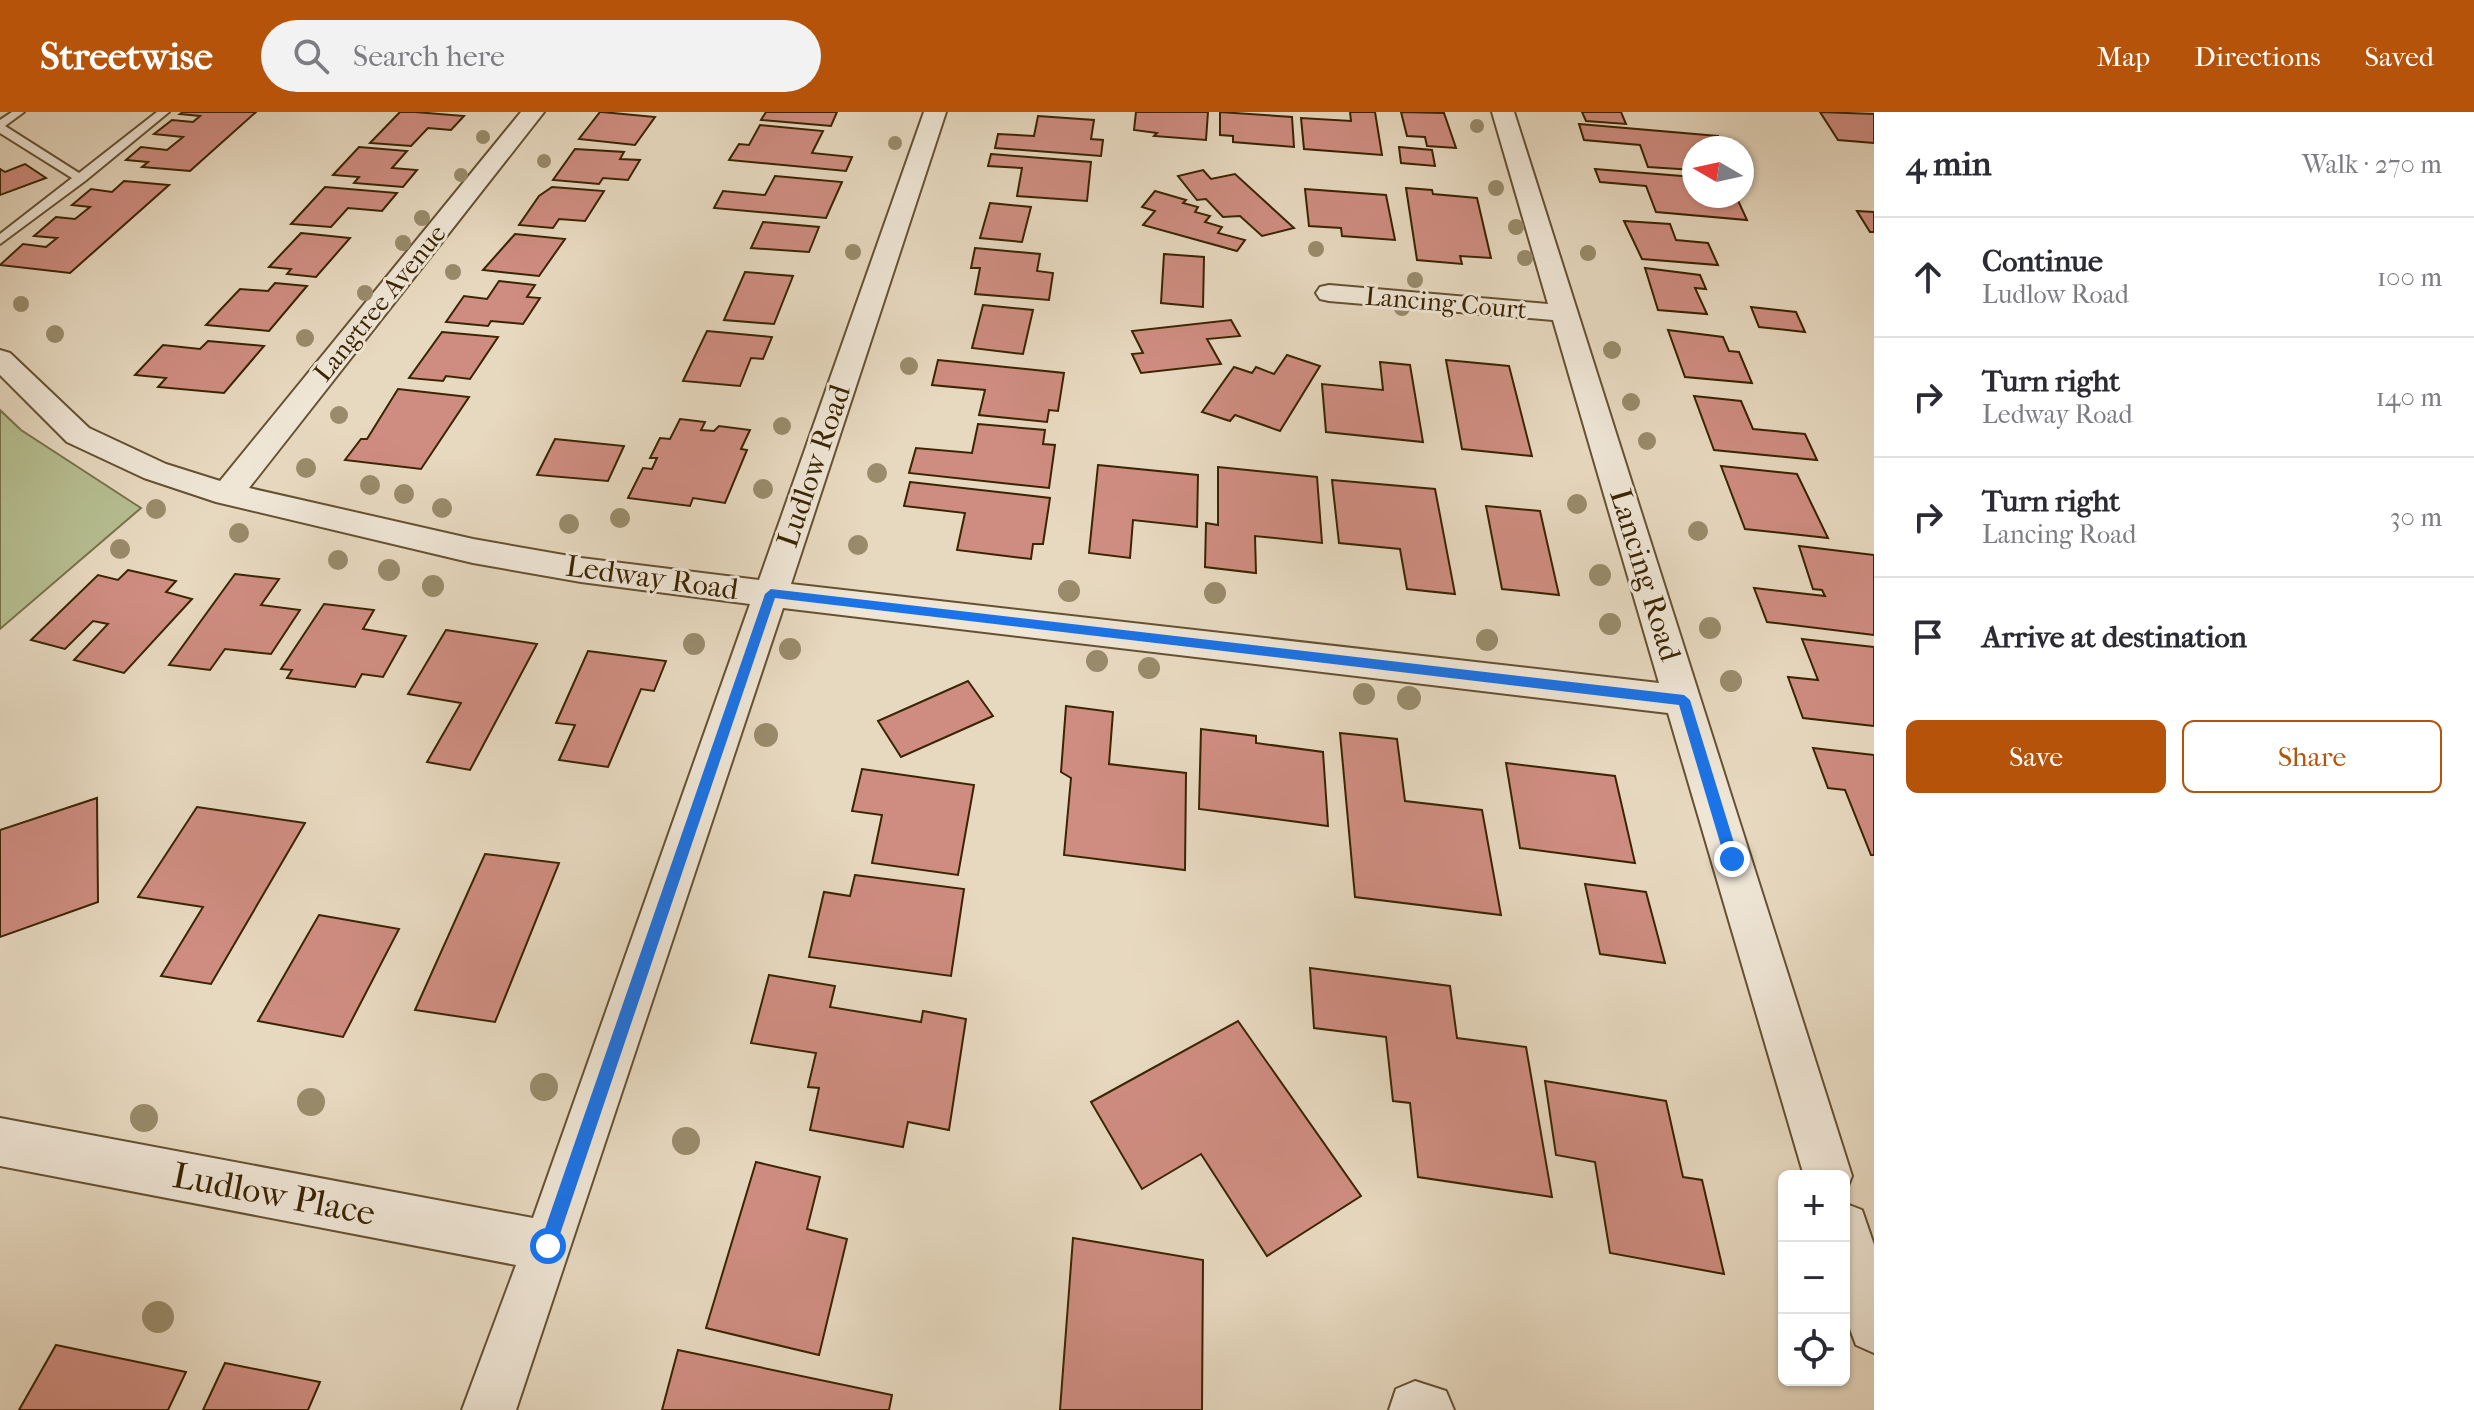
<!DOCTYPE html>
<html lang="en">
<head>
<meta charset="utf-8">
<style>
  :root { --surface:#fff; --page:#f2f2f3; --text:#2b2b33; --muted:#7c7c81; --line:#e1e1e2; --accent:#b45309 }
  body { margin:0; font-family:"IM FELL French Canon",serif; background:var(--page); color:var(--text) }
  .controls { position:absolute; right:24px; bottom:24px; display:grid; overflow:hidden; border-radius:12px; box-shadow:0 2px 6px #0004 }
  .controls button { width:72px; height:72px; display:grid; place-items:center; padding:0; border:0; border-bottom:2px solid var(--line); background:var(--surface); color:var(--text); font:40px sans-serif }
  .compass { position:absolute; left:1682px; top:24px; width:72px; height:72px; border-radius:50%; background:var(--surface); box-shadow:0 2px 6px #0004; rotate:279deg }
  .stop { position:absolute; width:24px; height:24px; margin:-18px; border:6px solid #1a73e8; border-radius:50%; background:#fff }
  .stop.end { background:#1a73e8; border-color:#fff; box-shadow:0 2px 8px #0008 }
  .list { margin:0; padding:0; list-style:none }
  h2 { display:flex; justify-content:space-between; align-items:center; height:104px; margin:0; padding:0 32px; font-size:34px }
  h2 small { font-size:26px; font-weight:400; color:var(--muted) }
  .list li { display:grid; grid-template-columns:52px 1fr auto; gap:24px; align-items:center; box-sizing:border-box; height:120px; padding:0 32px; border-top:2px solid var(--line) }
  .list b { display:block; font-size:30px; white-space:nowrap }
  .list p { margin:0; font-size:26px; white-space:nowrap; color:var(--muted) }
  .list em { font-size:26px; font-style:normal; color:var(--muted) }
  .actions { display:flex; gap:16px; padding:24px 32px }
  .actions a { flex:1; padding:18px 0; border:2px solid var(--accent); border-radius:12px; text-align:center; font-size:28px; color:var(--accent) }
  .actions .main { background:var(--accent); color:#fff }
  .icon { flex:none; width:44px; height:44px; fill:none; stroke:currentColor; stroke-width:2; stroke-linecap:round; stroke-linejoin:round }
  .map { position:relative; flex:none; width:1874px; height:1298px; overflow:hidden }
  header { display:flex; align-items:center; gap:48px; box-sizing:border-box; height:112px; padding:0 40px; background:var(--accent); color:#fff }
  header strong { font-size:38px }
  nav { display:flex; gap:44px; margin-inline-start:auto; font-size:28px }
  .search { width:560px; height:72px; background:var(--page); display:flex; align-items:center; gap:20px; box-sizing:border-box; padding:0 28px; border-radius:44px; color:var(--muted); font-size:30px }
  main { display:flex }
  aside { flex:1; background:var(--surface) }
  .map>svg:first-child { display:block }
  .green { fill:#b6bf92; stroke:#78724a; stroke-width:2 }
  .building { fill:#cf8d81; stroke:#3a2402; stroke-width:2 }
  .lines { fill:none; stroke-linecap:round; stroke-linejoin:round }
  .lane-casing { stroke:#655132; stroke-width:4 }
  .street-casing { stroke:#655132; stroke-width:4 }
  .lane { fill:#efe6d6; fill-rule:evenodd }
  .street { fill:#efe6d6; fill-rule:evenodd }
  .tree { fill:#998b6b }
  .route { fill:#1a73e8 }
  .labels { text-anchor:middle; dominant-baseline:central; stroke-width:6; stroke-linejoin:round; paint-order:stroke }
  .far-street-label { font-size:26px; fill:#3a2402; stroke:#efe6d6 }
  .street-label { font-size:30px; fill:#3a2402; stroke:#efe6d6 }
  .near-street-label { font-size:36px; fill:#3a2402; stroke:#efe6d6 }
</style>
</head>
<body>
<header>
<strong>Streetwise</strong>
<div class="search"><svg class="icon" aria-label="search" viewBox="0 0 24 24"><circle cx="10" cy="10" r="6"/><path d="M15 15l6 6"/></svg>Search here</div>
<nav><a>Map</a><a>Directions</a><a>Saved</a></nav>
</header>
<main>
<div class="map">
<svg width="1874" height="1298" viewBox="0 0 1874 1298">
  <rect width="100%" height="100%" fill="#e7d9c0"/>
  <filter id="stains"><feTurbulence type="fractalNoise" baseFrequency=".0025" numOctaves="4"/><feColorMatrix values="0 0 0 0 .2 0 0 0 0 .09 0 0 0 0 .02 0 0 0 .5 -.17"/></filter>
  <radialGradient id="worn" r=".72"><stop offset=".6" stop-color="#630" stop-opacity="0"/><stop offset="1" stop-color="#630" stop-opacity=".3"/></radialGradient>
  <path class="green" d="M0 298 21 318 141 396 0 517Z"/>
  <g class="building">
    <path d="M183 0H256L190 59 142 55 148 50 126 48 141 35 167 38 183 25 154 22 172 8 193 10 200 4 180 2Z"/>
    <path d="M400 0H415L464 4 451 18 428 16 411 34 370 31Z"/>
    <path d="M600 0H602L655 5 635 33 579 27Z"/>
    <path d="M766 0H837L831 14 761 8Z"/>
    <path d="M1136 0H1208L1206 28 1154 24 1157 21 1134 18Z"/>
    <path d="M1220 0 1292 5 1294 35 1233 30V24L1220 23Z"/>
    <path d="M1350 0H1375L1382 43 1304 37 1301 6 1351 9Z"/>
    <path d="M1401 0 1444 1 1456 36 1427 34 1425 25 1407 24Z"/>
    <path d="M1582 0H1621L1626 12 1586 9Z"/>
    <path d="M1820 0 1874 2V31L1838 28Z"/>
    <path d="M1038 4 1094 8 1091 27 1103 28 1101 44 995 36 998 22 1034 24Z"/>
    <path d="M1579 12 1718 24 1724 36H1694V58L1648 55 1640 33 1584 28Z"/>
    <path d="M760 13 823 19 812 41 852 45 846 59 729 48 739 32 749 33Z"/>
    <path d="M359 35 407 39 392 56 417 58 403 75 354 71 359 65 333 63Z"/>
    <path d="M1399 35 1432 38 1435 54 1401 51Z"/>
    <path d="M575 37 624 40 620 47 640 48 628 68 603 66 599 72 553 68Z"/>
    <path d="M991 42 1091 50 1087 89 1017 84 1022 56 988 54Z"/>
    <path d="M25 52 46 66 0 83V57L5 60Z"/>
    <path d="M1595 57 1694 65V84H1736L1747 108 1656 100 1646 74 1600 70Z"/>
    <path d="M1203 58 1211 67 1235 62 1294 116 1262 124 1240 104 1223 105 1206 87 1197 88 1178 64Z"/>
    <path d="M775 64 842 70 826 106 714 96 723 79 765 83Z"/>
    <path d="M124 69 169 73 70 161 0 153 23 132 46 135 57 126 34 124 56 105 75 107 90 95 72 93 91 77 112 80Z"/>
    <path d="M325 75 397 81 382 99 348 96 331 115 291 112Z"/>
    <path d="M552 75 604 79 585 109 559 107 553 116 519 113 539 84Z"/>
    <path d="M1406 76 1432 78 1433 82 1477 86 1491 146 1460 144 1462 152 1417 148Z"/>
    <path d="M1305 77 1386 83 1395 128 1342 124 1341 116 1309 114Z"/>
    <path d="M1155 79 1186 88 1183 91 1198 95 1195 100 1210 104 1205 110 1222 115 1218 121 1245 128 1237 139 1143 113 1155 99 1142 95Z"/>
    <path d="M990 91 1031 95 1022 130 980 126Z"/>
    <path d="M1857 99 1874 100V120H1870Z"/>
    <path d="M1624 109 1670 112 1676 128 1708 131 1718 153 1642 147Z"/>
    <path d="M763 110 819 115 809 140 751 136Z"/>
    <path d="M301 121 350 126 316 165 287 162 291 157 269 155Z"/>
    <path d="M515 122 565 127 539 164 483 158Z"/>
    <path d="M975 136 1040 142 1037 159 1053 161 1049 188 975 182 980 156H971Z"/>
    <path d="M1164 142 1204 145 1203 195 1161 191Z"/>
    <path d="M1645 156 1700 163 1706 177 1695 176 1707 202 1658 198Z"/>
    <path d="M745 160 793 164 774 212 724 208Z"/>
    <path d="M499 169 535 173 527 185 540 186 523 212 491 209 488 214 446 210 464 184 487 187Z"/>
    <path d="M275 171 307 174 269 219 206 213 240 177 268 179Z"/>
    <path d="M983 193 1033 198 1023 242 972 236Z"/>
    <path d="M1751 195 1796 200 1805 220 1759 215Z"/>
    <path d="M1231 208 1240 224 1207 227 1221 252 1141 261 1132 242 1143 241 1132 219Z"/>
    <path d="M1668 218 1723 225 1729 239 1739 240 1752 271 1685 265Z"/>
    <path d="M707 219 772 225 763 247 751 246 740 274 683 269Z"/>
    <path d="M442 220 498 225 470 267 446 264 443 269 409 266Z"/>
    <path d="M208 229 264 234 224 281 158 275 166 266 135 263 163 233 200 237Z"/>
    <path d="M1287 243 1320 254 1280 319 1235 303 1230 309 1202 300 1234 255 1252 261 1256 255 1274 262Z"/>
    <path d="M938 248 1064 261 1058 299 1049 298 1047 310 979 303 985 278 932 273Z"/>
    <path d="M1446 248 1509 254 1532 344 1462 337Z"/>
    <path d="M1380 250 1410 253 1423 330 1326 320 1322 272 1383 278Z"/>
    <path d="M398 277 469 285 421 357 345 348 361 327H367Z"/>
    <path d="M1694 284 1741 289 1753 317 1805 322 1817 348 1714 338Z"/>
    <path d="M680 307 705 310 701 318 714 319 719 314 750 318 741 337 747 338 725 391 693 386 690 394 628 386 643 356 652 357 657 346H650L660 326 670 327Z"/>
    <path d="M978 312 1045 318 1043 332 1055 333 1049 376 909 361 916 336 972 341Z"/>
    <path d="M555 327 624 334 608 369 537 363Z"/>
    <path d="M1098 353 1198 363 1197 415 1133 408 1130 446 1089 441Z"/>
    <path d="M1721 354 1797 362 1828 426 1745 417Z"/>
    <path d="M1218 355 1317 365 1322 431 1255 424 1256 461 1205 455 1206 411 1218 413Z"/>
    <path d="M1332 368 1435 377 1455 482 1407 477 1400 437 1339 431Z"/>
    <path d="M910 370 1050 386 1043 432H1033L1031 447 957 438 965 401 904 394Z"/>
    <path d="M1486 394 1540 399 1559 483 1502 477Z"/>
    <path d="M1799 434 1874 443V523L1767 510 1754 476 1825 484 1822 478 1813 477Z"/>
    <path d="M128 458 176 469 166 480 192 487 124 561 74 548 108 512 93 509 65 537 31 528 98 463 118 468Z"/>
    <path d="M235 462 279 467 261 493 300 498 271 542 225 537 210 558 169 553Z"/>
    <path d="M324 492 374 498 363 517 406 524 383 565 362 562 355 575 287 566 292 558 281 557Z"/>
    <path d="M446 518 537 532 470 658 427 650 461 591 408 582Z"/>
    <path d="M1802 527 1874 535V614L1803 606 1788 565 1818 568Z"/>
    <path d="M588 539 666 549 654 579 641 577 608 655 559 648 575 613 556 611Z"/>
    <path d="M968 569 993 604 901 645 878 609Z"/>
    <path d="M1066 594 1113 600 1109 652 1186 661 1185 758 1064 743 1071 666 1061 660Z"/>
    <path d="M1201 617 1256 624V631L1323 640 1328 714 1199 697Z"/>
    <path d="M1340 621 1397 627 1405 689 1482 698 1501 803 1355 785Z"/>
    <path d="M1813 636 1874 643V743H1871L1845 678 1828 676Z"/>
    <path d="M1506 651 1615 664 1635 751 1520 736Z"/>
    <path d="M862 657 974 673 958 763 872 751 882 703 852 699Z"/>
    <path d="M97 686 98 790 0 825V718Z"/>
    <path d="M197 695 305 711 211 872 161 864 203 795 138 785Z"/>
    <path d="M485 742 559 751 495 910 415 898Z"/>
    <path d="M855 763 964 777 951 864 809 845 824 780 850 784Z"/>
    <path d="M1585 772 1646 780 1665 851 1600 842Z"/>
    <path d="M319 803 399 817 343 925 258 909Z"/>
    <path d="M1310 856 1450 874 1457 926 1526 935 1552 1085 1418 1065 1410 991 1393 989 1386 925 1314 916Z"/>
    <path d="M769 863 835 874 830 895 921 910 923 899 966 907 949 1018 908 1010 903 1035 810 1018 819 976 808 975 816 941 751 931Z"/>
    <path d="M1238 909 1361 1084 1267 1144 1201 1042 1142 1077 1091 990Z"/>
    <path d="M1545 969 1666 989 1683 1065 1702 1068 1724 1162 1610 1141 1595 1050 1556 1043Z"/>
    <path d="M756 1050 820 1065 807 1117 847 1127 819 1243 706 1216Z"/>
    <path d="M1073 1126 1203 1148 1202 1298H1060Z"/>
    <path d="M56 1233 186 1260 168 1298H19Z"/>
    <path d="M678 1238 892 1283 889 1298H662Z"/>
    <path d="M225 1251 320 1270 308 1298H203Z"/>
  </g>
  <g class="lines">
    <g class="lane-casing">
      <path id="lane" d="M12 0H24L5 14 79 61 157 0H169L85 69 0 132V122L72 66 0 21V8Z"/>
    </g>
    <g class="street-casing">
      <g id="street">
        <path d="M521 0H544L249 376 473 427 581 446 759 468 924 0H946L791 472 1659 571 1553 208 1329 189 1320 187 1316 181 1320 175 1329 173 1548 192 1492 0H1514L1852 1064 1845 1081 1844 1064H1804L1668 601 783 496 516 1298H462L516 1153 0 1054V1006L533 1106 750 492 581 470 473 451 216 390 144 366 67 330 0 263V238L10 241 89 316 166 352 220 369Z"/>
        <path d="M1844 1091 1862 1098 1874 1133V1241L1856 1233 1844 1201Z"/>
        <path d="M1415 1269 1446 1279 1454 1298H1389L1396 1277Z"/>
      </g>
    </g>
    <use href="#lane" class="lane"/>
    <use href="#street" class="street"/>
  </g>
  <g class="tree">
    <circle cx="1477" cy="14" r="7"/>
    <circle cx="483" cy="25" r="7"/>
    <circle cx="895" cy="31" r="7"/>
    <circle cx="544" cy="49" r="7"/>
    <circle cx="461" cy="63" r="7"/>
    <circle cx="1496" cy="76" r="8"/>
    <circle cx="422" cy="106" r="8"/>
    <circle cx="1516" cy="115" r="8"/>
    <circle cx="403" cy="131" r="8"/>
    <circle cx="1316" cy="137" r="8"/>
    <circle cx="853" cy="140" r="8"/>
    <circle cx="1588" cy="141" r="8"/>
    <circle cx="1525" cy="146" r="8"/>
    <circle cx="453" cy="160" r="8"/>
    <circle cx="1415" cy="168" r="8"/>
    <circle cx="365" cy="181" r="8"/>
    <circle cx="21" cy="192" r="8"/>
    <circle cx="1402" cy="196" r="8"/>
    <circle cx="55" cy="222" r="9"/>
    <circle cx="305" cy="226" r="9"/>
    <circle cx="1612" cy="238" r="9"/>
    <circle cx="909" cy="254" r="9"/>
    <circle cx="1631" cy="290" r="9"/>
    <circle cx="339" cy="303" r="9"/>
    <circle cx="782" cy="314" r="9"/>
    <circle cx="1647" cy="329" r="9"/>
    <circle cx="306" cy="356" r="10"/>
    <circle cx="877" cy="361" r="10"/>
    <circle cx="370" cy="373" r="10"/>
    <circle cx="763" cy="377" r="10"/>
    <circle cx="404" cy="382" r="10"/>
    <circle cx="1577" cy="392" r="10"/>
    <circle cx="442" cy="396" r="10"/>
    <circle cx="156" cy="397" r="10"/>
    <circle cx="620" cy="406" r="10"/>
    <circle cx="569" cy="412" r="10"/>
    <circle cx="1698" cy="419" r="10"/>
    <circle cx="239" cy="421" r="10"/>
    <circle cx="858" cy="433" r="10"/>
    <circle cx="120" cy="437" r="10"/>
    <circle cx="338" cy="448" r="10"/>
    <circle cx="389" cy="458" r="11"/>
    <circle cx="1600" cy="463" r="11"/>
    <circle cx="433" cy="474" r="11"/>
    <circle cx="1069" cy="479" r="11"/>
    <circle cx="1215" cy="481" r="11"/>
    <circle cx="1610" cy="512" r="11"/>
    <circle cx="1710" cy="516" r="11"/>
    <circle cx="1487" cy="528" r="11"/>
    <circle cx="694" cy="532" r="11"/>
    <circle cx="790" cy="537" r="11"/>
    <circle cx="1097" cy="549" r="11"/>
    <circle cx="1149" cy="556" r="11"/>
    <circle cx="1731" cy="569" r="11"/>
    <circle cx="1364" cy="582" r="11"/>
    <circle cx="1409" cy="586" r="12"/>
    <circle cx="766" cy="623" r="12"/>
    <circle cx="544" cy="975" r="14"/>
    <circle cx="311" cy="990" r="14"/>
    <circle cx="144" cy="1006" r="14"/>
    <circle cx="686" cy="1029" r="14"/>
    <circle cx="158" cy="1205" r="16"/>
  </g>
  <path class="route" d="M771 477 1684 583 1690 588 1739 747 1732 754 1725 747 1679 593 775 486 556 1134 554 1140 548 1143 542 1140 539 1134 765 482Z"/>
  <g class="labels">
    <g class="far-street-label">
      <text transform="translate(380 191) rotate(-51)">Langtree Avenue</text>
      <text transform="translate(1446 191) rotate(5)">Lancing Court</text>
    </g>
    <g class="street-label">
      <text transform="translate(814 354) rotate(-71)">Ludlow Road</text>
      <text transform="translate(1645 463) rotate(73)">Lancing Road</text>
      <text transform="translate(652 466) rotate(8)">Ledway Road</text>
    </g>
    <g class="near-street-label">
      <text transform="translate(274 1082) rotate(11)">Ludlow Place</text>
    </g>
  </g>
  <rect width="100%" height="100%" filter="url(#stains)"/>
  <rect width="100%" height="100%" fill="url(#worn)"/>
</svg>
<div class="controls">
<button>+</button>
<button>−</button>
<button><svg class="icon" aria-label="locate" viewBox="0 0 24 24"><circle cx="12" cy="12" r="6"/><path d="M12 2v4M12 18v4M2 12h4M18 12h4"/></svg></button>
</div>
<svg class="compass" viewBox="-18 -18 36 36"><path d="M0-13l5 13h-10z" fill="#e53935"/><path d="M0 13l5-13h-10z" fill="#7c7c81"/></svg>
<div class="stop" style="left:548px;top:1134px"></div>
<div class="stop end" style="left:1732px;top:747px"></div>
</div>
<aside>
<h2>4 min<small>Walk · 270 m</small></h2>
<ul class="list">
<li><svg class="icon" aria-label="ahead" viewBox="0 0 24 24"><path d="M12 20V5M6 11l6-6 6 6"/></svg><div><b>Continue</b><p>Ludlow Road</p></div><em>100 m</em></li>
<li><svg class="icon" aria-label="right" viewBox="0 0 24 24"><path d="M7 20v-9h11M14 6l5 5-5 5"/></svg><div><b>Turn right</b><p>Ledway Road</p></div><em>140 m</em></li>
<li><svg class="icon" aria-label="right" viewBox="0 0 24 24"><path d="M7 20v-9h11M14 6l5 5-5 5"/></svg><div><b>Turn right</b><p>Lancing Road</p></div><em>30 m</em></li>
<li><svg class="icon" aria-label="arrive" viewBox="0 0 24 24"><path d="M6 21V4h12l-3 4 3 4H6"/></svg><div><b>Arrive at destination</b></div></li>
</ul>
<div class="actions"><a class="main">Save</a><a>Share</a></div>
</aside>
</main>
</body>
</html>
